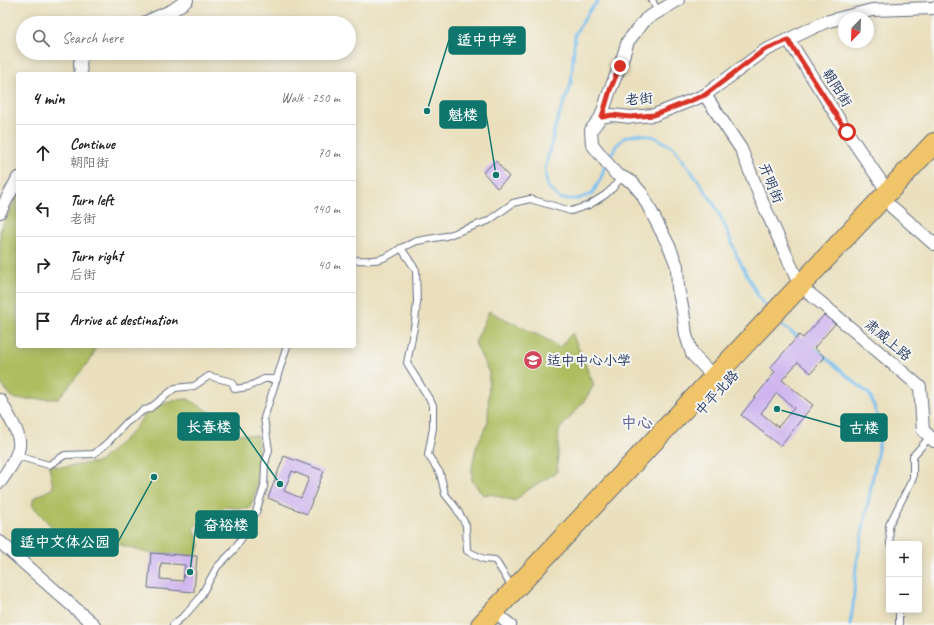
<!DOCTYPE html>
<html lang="en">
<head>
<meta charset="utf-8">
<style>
  :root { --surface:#fff; --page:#f6f6f6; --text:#202124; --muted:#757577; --line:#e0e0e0 }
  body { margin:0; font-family:Caveat,"LXGW WenKai TC",sans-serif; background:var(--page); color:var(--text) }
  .controls { position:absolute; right:12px; bottom:12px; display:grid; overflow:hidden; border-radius:4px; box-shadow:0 2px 10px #0003 }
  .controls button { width:36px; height:36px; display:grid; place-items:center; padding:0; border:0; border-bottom:1px solid var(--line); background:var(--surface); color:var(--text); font:20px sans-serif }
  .compass { position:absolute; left:838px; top:12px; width:36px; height:36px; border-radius:50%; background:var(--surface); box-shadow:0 2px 10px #0003; rotate:203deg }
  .stop { position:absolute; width:12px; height:12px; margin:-9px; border:3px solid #d93025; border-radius:50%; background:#fff }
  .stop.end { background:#d93025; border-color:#fff; box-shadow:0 1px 4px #0008 }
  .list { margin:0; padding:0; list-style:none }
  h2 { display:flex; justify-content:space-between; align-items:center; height:52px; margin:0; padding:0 16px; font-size:17px }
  h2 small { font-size:13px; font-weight:400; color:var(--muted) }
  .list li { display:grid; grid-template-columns:26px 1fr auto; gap:12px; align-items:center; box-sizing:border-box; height:56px; padding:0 16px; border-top:1px solid var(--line) }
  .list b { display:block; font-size:15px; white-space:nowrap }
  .list p { margin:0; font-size:13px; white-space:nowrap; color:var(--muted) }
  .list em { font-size:13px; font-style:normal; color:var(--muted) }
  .icon { flex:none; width:22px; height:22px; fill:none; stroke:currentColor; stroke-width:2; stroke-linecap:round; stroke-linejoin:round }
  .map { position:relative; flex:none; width:934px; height:625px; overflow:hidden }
  .search { position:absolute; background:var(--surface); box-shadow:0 2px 10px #0003; left:16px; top:16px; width:340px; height:44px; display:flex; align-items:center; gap:10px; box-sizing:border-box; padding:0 14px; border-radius:22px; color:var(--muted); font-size:15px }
  .panel { position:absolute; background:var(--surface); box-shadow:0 2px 10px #0003; left:16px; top:72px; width:340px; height:276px; border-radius:4px }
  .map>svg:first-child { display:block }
  .green { fill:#aebd60; stroke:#64765f }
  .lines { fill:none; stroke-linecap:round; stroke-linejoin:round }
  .stream { stroke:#78bfef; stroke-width:3 }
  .building { fill:#cfb5ef; fill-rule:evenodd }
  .service-casing { stroke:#636d80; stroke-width:8 }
  .minor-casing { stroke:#636d80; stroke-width:14 }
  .trunk-casing { stroke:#636d80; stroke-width:22 }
  .service { stroke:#fff; stroke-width:6 }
  .minor { stroke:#fff; stroke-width:12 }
  .trunk { stroke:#f0c469; stroke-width:20 }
  .route { stroke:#d93025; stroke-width:5 }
  .labels { text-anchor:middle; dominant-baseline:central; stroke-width:4; stroke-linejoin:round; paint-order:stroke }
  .street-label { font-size:14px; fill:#1b2f5e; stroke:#f6f6f2 }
  .poi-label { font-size:14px; fill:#1b2f5e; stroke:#f6f6f2; text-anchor:start }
  .quarter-label { font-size:16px; fill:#5a5e91; stroke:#f6f6f2 }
  .leader { fill:none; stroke:#0f766e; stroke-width:1.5 }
  .callout-dot { fill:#0f766e; stroke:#f6f6f2; stroke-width:1.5 }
  .callout { fill:#0f766e; stroke:#0f766e; stroke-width:1.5 }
  .callout-label { font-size:15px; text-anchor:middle; font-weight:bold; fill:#fff }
</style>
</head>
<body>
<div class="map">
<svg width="934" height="625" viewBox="0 0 934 625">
  <rect width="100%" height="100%" fill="#f6f6f2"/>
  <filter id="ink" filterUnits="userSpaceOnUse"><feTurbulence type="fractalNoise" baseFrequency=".025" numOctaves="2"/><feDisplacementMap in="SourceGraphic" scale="8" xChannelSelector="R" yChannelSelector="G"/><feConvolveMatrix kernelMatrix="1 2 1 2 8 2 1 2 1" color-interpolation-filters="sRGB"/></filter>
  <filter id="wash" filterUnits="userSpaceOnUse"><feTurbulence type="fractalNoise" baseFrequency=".012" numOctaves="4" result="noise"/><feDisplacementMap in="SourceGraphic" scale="16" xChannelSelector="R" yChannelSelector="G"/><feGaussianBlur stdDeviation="0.9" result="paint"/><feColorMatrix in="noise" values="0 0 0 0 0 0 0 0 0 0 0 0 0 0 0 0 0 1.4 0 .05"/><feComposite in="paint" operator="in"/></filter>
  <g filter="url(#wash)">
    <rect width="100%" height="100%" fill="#eae0be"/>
    <g class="green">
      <path d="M18 193V346H96L92 358 58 399H14L0 383V231Z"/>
      <path d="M489 311 550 341 559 348 572 333 594 385 585 400 559 430 557 472 526 491 515 501 490 494 483 495 472 481V468L476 447 488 422 489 373 475 343Z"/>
      <path d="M188 399 215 415 214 431 257 436 259 459 256 491 249 509 224 507 194 527 200 546 195 556 147 553 109 541 60 536 32 505 34 498 53 488 49 465 63 467 99 462 132 432 149 409 176 400Z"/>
    </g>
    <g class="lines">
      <g class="stream">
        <path d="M599 0 590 10 575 34 571 84 556 124 545 169 547 186 560 199H578L592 194 601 178 605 165"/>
        <path d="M608 160 616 146 625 137 639 134 655 137 674 148 697 179 714 204 725 226 737 256 758 296 768 309"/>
        <path d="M777 321 781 325 800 338"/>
        <path d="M813 347 870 395 877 415 880 439 856 567 853 606 850 625"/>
      </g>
    </g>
    <g id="blocks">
      <g class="building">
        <path d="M496 161 509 177 497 188 483 172Z"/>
        <path d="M824 315 835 324 814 348 825 357 811 373 798 362 782 380 813 405 780 446 741 415 775 372 770 368 799 335 803 338ZM777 393 794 408 778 427 761 413Z"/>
        <path d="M284 456 324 471 307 514 268 498ZM292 471 309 478 301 498 284 491Z"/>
        <path d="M151 553 197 556 194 592 148 588ZM161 563 185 565 183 581 160 579Z"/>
      </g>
    </g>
  </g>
  <g filter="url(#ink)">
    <use href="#blocks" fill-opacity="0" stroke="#636d80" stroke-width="1"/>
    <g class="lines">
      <g class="service-casing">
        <g id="service">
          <path d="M652 0 658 12"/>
          <path d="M354 260C376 261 383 261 401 248"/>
          <path d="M17 456 49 465 65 455 94 454 107 443 127 422 144 410 149 409 175 388 194 386 209 376 232 382 235 389 248 387 264 379H277"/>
          <path d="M890 544 889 525 913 478V456L929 438"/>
          <path d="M512 587 495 560 484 559 467 551 466 525 456 508 445 494 440 473 428 455 433 428V405L407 363 415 322 417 302 416 270 401 248 417 241 446 236 488 221 513 203 530 199 571 211 589 205 605 195 613 188 621 177"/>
          <path d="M173 625 186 614 199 599 217 567 233 551 245 533 256 512 264 487 265 464 269 450 264 418 287 346"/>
          <path d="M899 625V610"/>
        </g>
      </g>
      <g class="minor-casing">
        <g id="minor">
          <path d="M144 23 173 10 187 0"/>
          <path d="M788 39 847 132 888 192"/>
          <path d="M81 74 80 63 83 53"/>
          <path d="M705 95 741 149 761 199 800 286"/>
          <path d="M601 117 610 90 620 66 628 41 646 19 678 0"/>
          <path d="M892 207 934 244"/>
          <path d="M0 212 18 178"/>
          <path d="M810 294 820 302 920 387 923 430 934 441"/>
          <path d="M714 377 692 354 686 335 683 311 678 288 677 266 670 248 642 194 632 182 616 174 592 144 591 130 601 117 612 115 631 117 654 115 705 95 764 51 825 22 872 10 934 8"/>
          <path d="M0 400C22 441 29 442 0 482"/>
          <path d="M0 542 94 625"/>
          <path d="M504 620 510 625"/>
        </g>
      </g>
      <g class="trunk-casing">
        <path id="trunk" d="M481 625 934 143"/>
      </g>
      <use href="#service" class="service"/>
      <use href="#minor" class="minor"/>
      <use href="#trunk" class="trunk"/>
    </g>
  </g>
  <g class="lines" filter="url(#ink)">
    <path class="route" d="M620 66 610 90 602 117 612 115 630 117 654 115 705 95 764 50 788 40 847 132"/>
  </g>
  <defs>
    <g id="school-disc" transform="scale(1)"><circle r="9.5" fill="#d1495b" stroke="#f6f6f2"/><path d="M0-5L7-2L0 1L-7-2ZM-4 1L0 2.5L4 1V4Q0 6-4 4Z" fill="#fff"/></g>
  </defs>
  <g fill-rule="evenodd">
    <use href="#school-disc" x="533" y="360"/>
  </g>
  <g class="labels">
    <g class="street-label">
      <text transform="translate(837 88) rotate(58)">朝阳街</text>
      <text transform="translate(639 99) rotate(-5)">老街</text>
      <text transform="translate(771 183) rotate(68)">开明街</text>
      <text transform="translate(888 340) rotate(40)">肃威上路</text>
      <text transform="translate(717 393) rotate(-47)">中平北路</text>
    </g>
    <g class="poi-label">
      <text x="547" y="360">适中中心小学</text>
    </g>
    <g class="quarter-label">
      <text x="637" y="423">中心</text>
    </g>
  </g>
  <path class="leader" d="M427 111L449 40M496 175L486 114M280 484L239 426M777 409L841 427M190 572L196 524M154 477L118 542"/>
  <g class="callout-dot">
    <circle cx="427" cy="111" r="4"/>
    <circle cx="496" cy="175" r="4"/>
    <circle cx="280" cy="484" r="4"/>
    <circle cx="777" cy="409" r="4"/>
    <circle cx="190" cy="572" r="4"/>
    <circle cx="154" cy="477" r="4"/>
  </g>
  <g class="callout">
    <rect x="449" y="27" width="76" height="27" rx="4"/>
    <rect x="440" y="101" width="46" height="27" rx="4"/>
    <rect x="178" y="413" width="61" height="27" rx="4"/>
    <rect x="841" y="414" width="46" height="27" rx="4"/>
    <rect x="196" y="511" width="61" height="27" rx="4"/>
    <rect x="12" y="529" width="106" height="27" rx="4"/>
  </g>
  <g class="callout-label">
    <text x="487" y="45">适中中学</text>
    <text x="463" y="120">魁楼</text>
    <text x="209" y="432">长春楼</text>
    <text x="864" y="433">古楼</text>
    <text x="226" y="530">奋裕楼</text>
    <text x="65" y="547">适中文体公园</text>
  </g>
</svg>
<div class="controls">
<button>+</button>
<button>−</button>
</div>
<svg class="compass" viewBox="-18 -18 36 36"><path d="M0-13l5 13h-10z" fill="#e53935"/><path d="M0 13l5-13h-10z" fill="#757577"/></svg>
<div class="stop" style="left:847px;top:132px"></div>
<div class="stop end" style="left:620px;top:66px"></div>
<div class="search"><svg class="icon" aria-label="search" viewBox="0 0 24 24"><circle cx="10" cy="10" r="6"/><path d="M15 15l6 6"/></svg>Search here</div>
<section class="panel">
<h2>4 min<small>Walk · 250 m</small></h2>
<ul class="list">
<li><svg class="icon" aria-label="ahead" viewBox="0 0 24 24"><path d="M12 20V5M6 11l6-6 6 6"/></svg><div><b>Continue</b><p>朝阳街</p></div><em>70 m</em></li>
<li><svg class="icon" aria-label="left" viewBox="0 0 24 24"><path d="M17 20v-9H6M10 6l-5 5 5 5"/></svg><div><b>Turn left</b><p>老街</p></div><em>140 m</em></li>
<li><svg class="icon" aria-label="right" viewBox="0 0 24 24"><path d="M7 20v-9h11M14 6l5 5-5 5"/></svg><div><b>Turn right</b><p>后街</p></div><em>40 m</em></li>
<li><svg class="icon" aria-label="arrive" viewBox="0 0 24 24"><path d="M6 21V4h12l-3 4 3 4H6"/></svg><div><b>Arrive at destination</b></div></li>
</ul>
</section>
</div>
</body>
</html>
